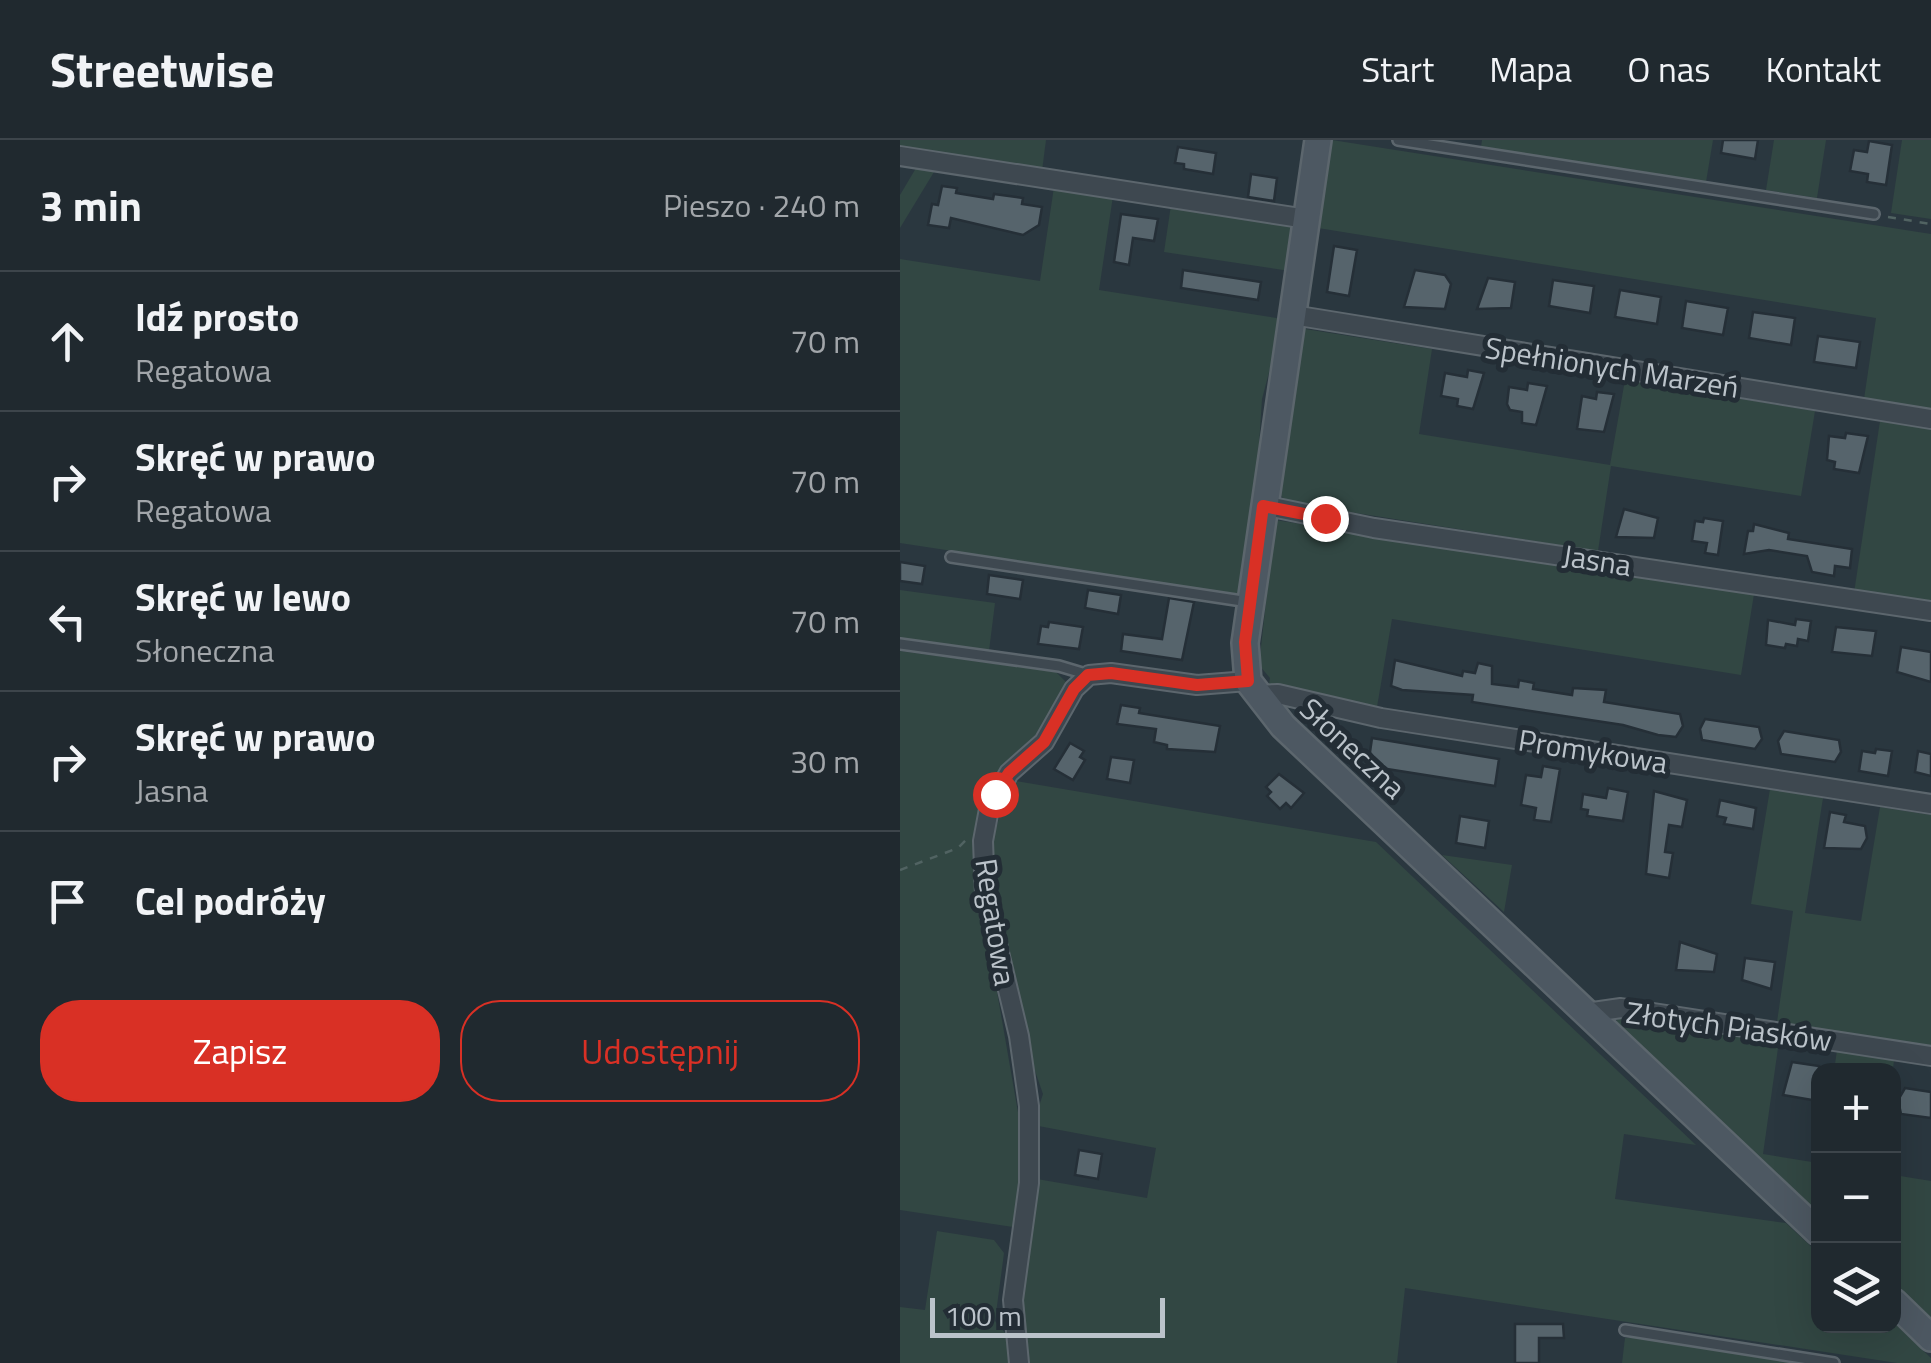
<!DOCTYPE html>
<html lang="pl">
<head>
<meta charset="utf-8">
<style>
  :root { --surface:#20292f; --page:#2d353b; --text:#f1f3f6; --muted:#a2a6aa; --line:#3d454b; --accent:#d93025 }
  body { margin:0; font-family:"Titillium Web",sans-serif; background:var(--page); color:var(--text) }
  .controls { position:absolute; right:30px; bottom:30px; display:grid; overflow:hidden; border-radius:20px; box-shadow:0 10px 40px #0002 }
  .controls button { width:90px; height:90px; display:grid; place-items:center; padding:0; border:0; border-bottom:2px solid var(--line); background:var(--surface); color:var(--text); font:50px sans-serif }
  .scale { position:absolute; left:30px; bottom:25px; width:235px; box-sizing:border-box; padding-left:10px; border:5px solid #bbc3ca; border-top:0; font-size:28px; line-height:35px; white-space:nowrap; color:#bbc3ca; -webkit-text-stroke:8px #232d35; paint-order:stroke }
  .stop { position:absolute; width:30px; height:30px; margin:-22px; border:8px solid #d93025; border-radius:50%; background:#fff }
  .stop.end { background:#d93025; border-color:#fff; box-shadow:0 2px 10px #0008 }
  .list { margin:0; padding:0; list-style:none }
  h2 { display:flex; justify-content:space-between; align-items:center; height:130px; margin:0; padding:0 40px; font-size:42px }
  h2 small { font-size:32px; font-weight:400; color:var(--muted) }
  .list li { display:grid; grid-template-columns:65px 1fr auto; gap:30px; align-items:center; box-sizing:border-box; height:140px; padding:0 40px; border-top:2px solid var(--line) }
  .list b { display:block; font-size:38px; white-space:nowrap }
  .list p { margin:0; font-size:32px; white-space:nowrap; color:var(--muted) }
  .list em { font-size:32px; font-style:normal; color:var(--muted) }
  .actions { display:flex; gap:20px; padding:30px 40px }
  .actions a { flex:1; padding:22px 0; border:2px solid var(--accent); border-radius:40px; text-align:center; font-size:35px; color:var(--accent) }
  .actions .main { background:var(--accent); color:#fff }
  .icon { flex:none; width:55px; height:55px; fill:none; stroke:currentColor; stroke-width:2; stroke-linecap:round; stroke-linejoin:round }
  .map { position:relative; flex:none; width:1031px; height:1223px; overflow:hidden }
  header { display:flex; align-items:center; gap:60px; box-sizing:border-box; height:140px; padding:0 50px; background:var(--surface); border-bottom:2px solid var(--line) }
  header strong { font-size:48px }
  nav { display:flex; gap:55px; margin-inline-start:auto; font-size:35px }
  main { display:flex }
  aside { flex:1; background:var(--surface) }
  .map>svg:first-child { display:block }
  .green { fill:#324743 }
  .building { fill:#56646c; stroke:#252f37; stroke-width:2.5 }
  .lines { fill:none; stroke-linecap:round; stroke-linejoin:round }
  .lane-casing { stroke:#5c666d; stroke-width:14 }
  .street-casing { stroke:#5c666d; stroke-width:22 }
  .secondary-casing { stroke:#5c666d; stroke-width:30 }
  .path { stroke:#516362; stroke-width:2.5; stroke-dasharray:8 8; stroke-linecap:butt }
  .lane { stroke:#3e4850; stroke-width:9 }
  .street { stroke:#3e4850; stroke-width:18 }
  .secondary { stroke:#4d5862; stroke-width:25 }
  .route { stroke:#d93025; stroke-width:12 }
  .labels { text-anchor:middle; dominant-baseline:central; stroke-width:10; stroke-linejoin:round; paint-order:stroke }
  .street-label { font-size:30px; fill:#bbc3ca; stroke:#232d35 }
</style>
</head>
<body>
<header>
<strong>Streetwise</strong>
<nav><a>Start</a><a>Mapa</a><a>O nas</a><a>Kontakt</a></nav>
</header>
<main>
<aside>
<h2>3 min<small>Pieszo · 240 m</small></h2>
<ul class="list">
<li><svg class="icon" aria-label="ahead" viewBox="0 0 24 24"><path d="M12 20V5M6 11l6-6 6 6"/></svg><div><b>Idź prosto</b><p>Regatowa</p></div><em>70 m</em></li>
<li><svg class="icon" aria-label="right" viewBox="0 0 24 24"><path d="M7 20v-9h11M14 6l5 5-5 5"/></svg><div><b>Skręć w prawo</b><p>Regatowa</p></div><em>70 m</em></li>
<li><svg class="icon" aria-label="left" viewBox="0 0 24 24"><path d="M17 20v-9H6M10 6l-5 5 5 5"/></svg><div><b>Skręć w lewo</b><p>Słoneczna</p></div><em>70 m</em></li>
<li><svg class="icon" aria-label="right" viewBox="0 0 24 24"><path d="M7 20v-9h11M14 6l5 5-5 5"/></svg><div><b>Skręć w prawo</b><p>Jasna</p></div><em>30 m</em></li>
<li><svg class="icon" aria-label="arrive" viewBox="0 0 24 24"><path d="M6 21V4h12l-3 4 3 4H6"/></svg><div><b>Cel podróży</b></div></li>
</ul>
<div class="actions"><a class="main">Zapisz</a><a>Udostępnij</a></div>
</aside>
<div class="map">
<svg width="1031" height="1223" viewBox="0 0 1031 1223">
  <rect width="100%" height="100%" fill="#2a373f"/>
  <g class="green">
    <path d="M0 0H146L142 31 0 9Z"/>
    <path d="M432 0 1031 94V270L964 259 976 178 418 88Z"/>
    <path d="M582 0H813L806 42 581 7Z"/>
    <path d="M874 0H926L917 58 866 50Z"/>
    <path d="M1002 0H1031V79L991 73Z"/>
    <path d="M19 23 37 27 0 88V55Z"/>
    <path d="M154 47 213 56 199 150 383 179 362 259 355 366 341 455 0 403V119L140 141Z"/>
    <path d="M271 65 397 84 390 131 264 112Z"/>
    <path d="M405 189 532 209 519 294 710 325 725 240 915 271 901 356 711 326 698 411 386 362 380 354Z"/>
    <path d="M980 281 1031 289V465L954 453Z"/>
    <path d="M375 380 854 454 841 535 492 479 477 567 369 544 370 538 359 525Z"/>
    <path d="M0 450 95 463 89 511 0 499Z"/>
    <path d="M0 511 156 532 169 545 138 601 95 641 80 754 123 1001V1062L113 1087 0 1070Z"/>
    <path d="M110 640 476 702 796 1005 724 994 715 1059 886 1083 918 1113V1186L994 1183 1031 1218V1223H997L505 1148 497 1223H126L120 1148 137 1039 247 1058 256 1008 133 985 143 954 125 902 91 706Z"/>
    <path d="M870 649 923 658 905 773 961 781 980 667 1031 675V907L877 882 893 771 851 764Z"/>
    <path d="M542 715 612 725 604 772Z"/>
    <path d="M722 876 879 901 863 1014 918 1023V1075L715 882Z"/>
    <path d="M937 910 994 919 993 930 934 931Z"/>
    <path d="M994 1035 1031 1041V1181L994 1146Z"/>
    <path d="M37 1091 94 1100 104 1113 95 1181 111 1200 114 1223H0V1167L25 1170Z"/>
    <path d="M725 1198H748L904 1223H722Z"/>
  </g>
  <g class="building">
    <path d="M823 0H858L855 19 821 13Z"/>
    <path d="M969 1 992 5 986 45 967 42 968 34 950 31 954 10 967 12Z"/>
    <path d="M278 7 316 13 313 34 284 29V24L275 23Z"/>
    <path d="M351 34 377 38 374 61 348 57Z"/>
    <path d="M42 46 57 48 56 53 93 59 94 54 123 58 122 64 142 67 139 85 123 95 51 78 49 88 28 85 32 64 38 65Z"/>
    <path d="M221 74 258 79 254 101 233 98 229 125 214 122Z"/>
    <path d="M434 106 457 110 449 156 427 152Z"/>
    <path d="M283 130 361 142 358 160 281 148Z"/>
    <path d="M515 130 545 135 551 144 545 169 504 167Z"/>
    <path d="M588 138 615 142 611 168 577 169Z"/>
    <path d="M653 140 694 146 690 173 649 166Z"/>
    <path d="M720 150 761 157 757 184 715 177Z"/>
    <path d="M786 161 828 168 823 195 782 188Z"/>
    <path d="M853 172 895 178 891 205 849 198Z"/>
    <path d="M918 196 960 202 956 228 914 222Z"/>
    <path d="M568 230 584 233 573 269 557 266 558 259 541 256 545 233 567 237Z"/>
    <path d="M628 243 647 246 636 285 622 283V272L610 270 607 264 609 247 627 250Z"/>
    <path d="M697 252 714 254 704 292 677 289 682 256 696 259Z"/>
    <path d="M946 293 968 296 959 333 934 329 935 322 927 320 929 296 945 298Z"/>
    <path d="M724 369 758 378 754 398 716 397Z"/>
    <path d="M804 378 823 381 818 415 805 413 807 403 792 401 795 381 803 382Z"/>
    <path d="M854 384 889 393 888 399 952 409 950 428 935 426 934 436 912 432 907 416 869 410 844 414 848 391H853Z"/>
    <path d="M0 422 25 426 22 444 0 441Z"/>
    <path d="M89 435 123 440 120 459 87 454Z"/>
    <path d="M188 450 221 455 218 474 185 468Z"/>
    <path d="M269 458 294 462 282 520 221 511 223 494 262 499Z"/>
    <path d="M896 479 911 481 908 501 898 499 897 506 886 504 885 508 866 505 868 480 895 485Z"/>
    <path d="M149 482 183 487 179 509 138 504 141 486 148 487Z"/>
    <path d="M936 487 976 491 972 516 932 512Z"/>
    <path d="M1001 507 1031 512V542L997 532Z"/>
    <path d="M495 520 562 536 563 531 575 533 578 523 592 526V544L618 547 619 540 634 543 633 549 672 555 673 548 706 550 704 562 780 574 783 586 776 597 758 595 723 585 572 562 573 555 502 550 491 546Z"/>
    <path d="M221 565 240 568 239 573 320 586 315 612 267 609V605L254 602 256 589 217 584Z"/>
    <path d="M805 579 859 587 862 599 855 609 802 600 800 589Z"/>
    <path d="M884 591 939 600 941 612 935 622 881 614 878 601Z"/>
    <path d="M472 598 599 619 595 646 468 626Z"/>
    <path d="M170 603 184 611 180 617 185 620 173 640 154 629Z"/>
    <path d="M976 609 992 611 988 636 959 631 962 611 975 613Z"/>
    <path d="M1018 611 1031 614V636L1015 632Z"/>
    <path d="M211 617 234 620 230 643 207 639Z"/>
    <path d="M643 626 660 629 651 682 634 680 636 668 621 665 626 635 641 637Z"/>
    <path d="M379 634 404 653 391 668 386 663 380 669 367 656 371 652 366 647Z"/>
    <path d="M708 648 728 652 723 681 687 676 688 670 681 669 683 654 706 658Z"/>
    <path d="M754 651 787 660 782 687 769 685 765 712 773 713 769 738 746 734Z"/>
    <path d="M820 660 856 668 853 689 824 684 826 678 817 676Z"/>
    <path d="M930 672 946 675 944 682 965 686 967 698 961 709 924 708Z"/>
    <path d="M560 676 589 681 585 708 556 703Z"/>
    <path d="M780 802 817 814 814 832 776 830Z"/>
    <path d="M845 818 875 822 871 849 842 840Z"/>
    <path d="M892 922 919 926 918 961 883 955Z"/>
    <path d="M1005 948 1031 952V978L1001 974 998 960Z"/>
    <path d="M179 1010 202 1014 198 1039 175 1035Z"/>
    <path d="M615 1184H663L664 1198H639V1223H615Z"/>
  </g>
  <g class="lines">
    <g class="lane-casing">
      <g id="lane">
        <path d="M498 0 974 74"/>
        <path d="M51 417 349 462"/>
        <path d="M0 504 159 526 189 535"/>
        <path d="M725 1190 934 1223"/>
      </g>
    </g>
    <g class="street-casing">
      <g id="street">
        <path d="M0 16 407 79"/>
        <path d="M393 175 1031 279"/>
        <path d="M363 365 474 388 1031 471"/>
        <path d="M356 555 378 554 481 578 1031 664"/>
        <path d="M686 873 721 868 1031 916"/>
        <path d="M119 1223 113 1160 129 1043V966L119 896 85 754 83 701 89 669 109 633 144 602 174 549 189 535 211 533 297 545 348 541"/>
      </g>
    </g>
    <g class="secondary-casing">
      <g id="secondary">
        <path d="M418 0 345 503 348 541 383 586 918 1092"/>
        <path d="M994 1162 1031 1198"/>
      </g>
    </g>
    <g class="path">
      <path d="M988 77 1031 84"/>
      <path d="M0 730 58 708 66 700"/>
    </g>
    <use href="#lane" class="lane"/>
    <use href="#street" class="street"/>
    <use href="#secondary" class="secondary"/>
  </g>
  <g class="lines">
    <path class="route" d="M95 654 109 633 144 602 174 549 188 535 211 533 297 545 348 541 345 502 363 366 425 378"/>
  </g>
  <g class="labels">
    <g class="street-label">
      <text transform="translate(712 227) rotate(9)">Spełnionych Marzeń</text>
      <text transform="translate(697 420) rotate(9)">Jasna</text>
      <text transform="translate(453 608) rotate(43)">Słoneczna</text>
      <text transform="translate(693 611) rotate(9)">Promykowa</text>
      <text transform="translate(96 782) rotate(81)">Regatowa</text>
      <text transform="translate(829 886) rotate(8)">Złotych Piasków</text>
    </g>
  </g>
</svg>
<div class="controls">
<button>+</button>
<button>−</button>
<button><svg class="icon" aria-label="layers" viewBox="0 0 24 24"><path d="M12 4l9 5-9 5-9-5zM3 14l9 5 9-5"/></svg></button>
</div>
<div class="scale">100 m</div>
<div class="stop" style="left:95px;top:654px"></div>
<div class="stop end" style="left:425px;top:378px"></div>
</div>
</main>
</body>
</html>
